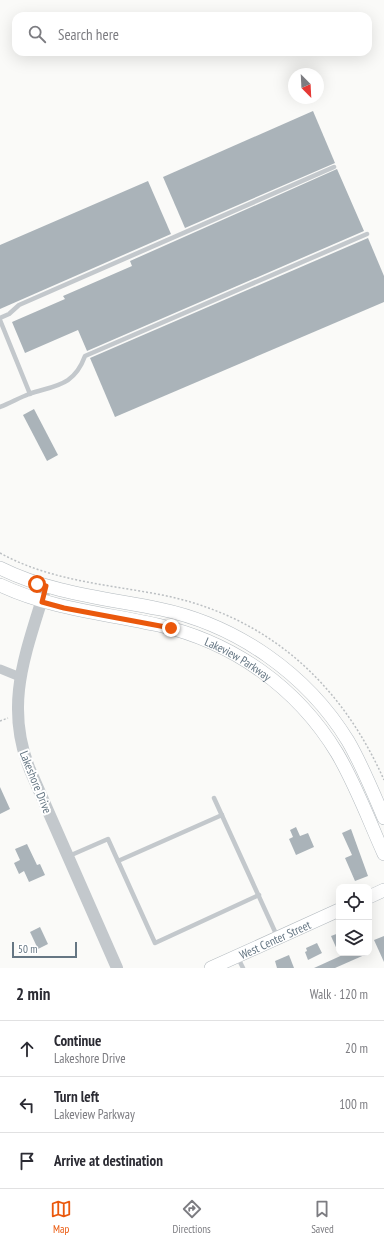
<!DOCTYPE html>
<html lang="en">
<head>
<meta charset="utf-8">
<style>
  :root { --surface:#fff; --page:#f2f2f3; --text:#2b2b33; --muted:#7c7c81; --line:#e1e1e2; --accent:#ea580c }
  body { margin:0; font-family:"PT Sans Narrow",sans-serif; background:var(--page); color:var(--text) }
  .controls { position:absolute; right:12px; bottom:12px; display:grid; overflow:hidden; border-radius:8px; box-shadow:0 4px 16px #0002 }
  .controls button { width:36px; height:36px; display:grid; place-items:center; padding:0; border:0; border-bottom:1px solid var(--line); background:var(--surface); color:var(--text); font:20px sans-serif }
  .compass { position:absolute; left:288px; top:68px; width:36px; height:36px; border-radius:50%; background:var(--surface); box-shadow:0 4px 16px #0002; rotate:156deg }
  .scale { position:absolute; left:12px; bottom:10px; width:65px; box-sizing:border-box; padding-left:4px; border:2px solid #657683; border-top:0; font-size:11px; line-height:14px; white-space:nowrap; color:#657683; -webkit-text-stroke:3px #fff; paint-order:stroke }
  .stop { position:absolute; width:12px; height:12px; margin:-9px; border:3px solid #ea580c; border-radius:50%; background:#fff }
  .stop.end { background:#ea580c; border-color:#fff; box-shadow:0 1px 4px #0008 }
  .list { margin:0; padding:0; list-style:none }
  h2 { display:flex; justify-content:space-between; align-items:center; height:52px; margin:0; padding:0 16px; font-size:17px }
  h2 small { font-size:13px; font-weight:400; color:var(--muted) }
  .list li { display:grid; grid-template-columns:26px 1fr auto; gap:12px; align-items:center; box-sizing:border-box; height:56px; padding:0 16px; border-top:1px solid var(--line) }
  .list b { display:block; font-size:15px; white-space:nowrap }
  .list p { margin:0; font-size:13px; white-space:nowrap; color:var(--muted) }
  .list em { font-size:13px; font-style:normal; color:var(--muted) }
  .icon { flex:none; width:22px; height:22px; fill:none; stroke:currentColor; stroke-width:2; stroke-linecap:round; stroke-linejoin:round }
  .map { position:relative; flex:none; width:384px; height:968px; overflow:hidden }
  .search { position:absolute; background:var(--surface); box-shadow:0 4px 16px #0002; left:12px; right:12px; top:12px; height:44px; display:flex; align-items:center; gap:10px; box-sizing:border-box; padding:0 14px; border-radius:12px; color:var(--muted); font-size:15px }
  .sheet { height:220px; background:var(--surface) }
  nav { display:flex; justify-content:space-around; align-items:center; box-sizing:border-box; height:56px; border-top:1px solid var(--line); background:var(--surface); font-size:11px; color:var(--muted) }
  nav a { display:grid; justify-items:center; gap:2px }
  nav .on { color:var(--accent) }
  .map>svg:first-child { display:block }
  .building { fill:#aab3b9 }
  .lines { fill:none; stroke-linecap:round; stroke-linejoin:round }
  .secondary-casing { stroke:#b3babf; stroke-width:14 }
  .path { stroke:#bbbfc2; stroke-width:1.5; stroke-dasharray:2 2; stroke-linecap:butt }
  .service { stroke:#c3c8cc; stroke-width:4.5 }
  .minor { stroke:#c3c8cc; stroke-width:9 }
  .tertiary { stroke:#c3c8cc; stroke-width:12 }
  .secondary { stroke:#fff; stroke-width:13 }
  .route { stroke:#ea580c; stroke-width:5 }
  .labels { text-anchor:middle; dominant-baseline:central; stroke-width:4; stroke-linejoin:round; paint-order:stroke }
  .street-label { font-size:12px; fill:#657683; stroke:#fff }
</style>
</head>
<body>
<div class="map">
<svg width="384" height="968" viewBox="0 0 384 968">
  <rect width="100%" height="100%" fill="#fafaf8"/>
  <g class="building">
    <path d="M313 111 335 163 185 228 163 177Z"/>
    <path d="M337 169 364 231 87 351 78 330 25 353 12 322 65 299 63 296 132 266 130 261Z"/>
    <path d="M148 181 171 234 0 309V245Z"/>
    <path d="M368 238 384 276V302L115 417 90 358Z"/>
    <path d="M34 409 58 455 47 461 23 415Z"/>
    <path d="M0 787 10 809 0 814Z"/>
    <path d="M296 827 300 836 308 833 314 847 296 855 289 839 293 837 290 830Z"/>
    <path d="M351 829 368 876 355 881 345 858 352 855 342 833Z"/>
    <path d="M27 844 37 865 40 864 45 875 29 882 24 871 19 874 14 863 20 860 15 849Z"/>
    <path d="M40 927 48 944 38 949 30 932Z"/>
    <path d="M339 933V954L331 936Z"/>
    <path d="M384 936V962L374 940Z"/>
    <path d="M317 943 322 953 308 960 305 952 307 951 306 948Z"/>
    <path d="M347 953H369L335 968H314Z"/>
    <path d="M289 955 294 968H277L275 961Z"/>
  </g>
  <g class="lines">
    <g class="secondary-casing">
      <g id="secondary">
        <path d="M0 568C50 593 105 598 160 609 237 625 307 674 348 741 362 765 373 792 384 818"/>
        <path id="s1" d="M0 585C51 609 104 613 158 625 233 642 297 687 337 753 356 785 369 821 384 854"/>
        <path d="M369 897 384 890"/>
        <path id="s2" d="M211 968 339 910"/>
      </g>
    </g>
    <g class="path">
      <path d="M0 553C49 580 103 584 157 594 265 614 340 681 384 780"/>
      <path d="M0 721 8 718"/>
    </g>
    <g class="service">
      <path d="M0 318 9 314 19 305 334 167"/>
      <path d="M0 320 30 394"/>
      <path d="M0 407C10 403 19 398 29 394 56 385 74 386 85 356L367 234"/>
      <path d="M214 798 277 936"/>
      <path d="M69 856 108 839 155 943 259 895"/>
      <path d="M118 861 222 815"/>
      <path d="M238 958 243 968"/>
    </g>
    <path class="minor" d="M0 669 20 677"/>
    <path class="tertiary" d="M46 586C27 651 3 703 30 770L117 968"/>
    <use href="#secondary" class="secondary"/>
  </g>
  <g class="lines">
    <path class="route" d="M37 584 46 586 42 602 64 608 171 628"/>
  </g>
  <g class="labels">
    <g class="street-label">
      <text stroke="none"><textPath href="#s1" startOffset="251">Lakeview Parkway</textPath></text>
      <text transform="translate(36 782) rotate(68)">Lakeshore Drive</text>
      <text stroke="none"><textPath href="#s2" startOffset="70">West Center Street</textPath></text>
    </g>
  </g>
</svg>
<div class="controls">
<button><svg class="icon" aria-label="locate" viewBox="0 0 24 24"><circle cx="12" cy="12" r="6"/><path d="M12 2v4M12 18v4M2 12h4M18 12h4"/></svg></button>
<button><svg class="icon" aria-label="layers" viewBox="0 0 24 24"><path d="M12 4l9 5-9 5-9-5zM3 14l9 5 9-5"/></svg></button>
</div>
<svg class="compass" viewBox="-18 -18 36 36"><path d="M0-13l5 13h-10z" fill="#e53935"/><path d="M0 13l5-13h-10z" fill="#7c7c81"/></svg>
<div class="scale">50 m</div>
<div class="stop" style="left:37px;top:584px"></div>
<div class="stop end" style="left:171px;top:628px"></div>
<div class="search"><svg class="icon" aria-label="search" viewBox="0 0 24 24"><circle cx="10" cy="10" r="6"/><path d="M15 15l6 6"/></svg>Search here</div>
</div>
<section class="sheet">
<h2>2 min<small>Walk · 120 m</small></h2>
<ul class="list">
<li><svg class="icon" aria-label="ahead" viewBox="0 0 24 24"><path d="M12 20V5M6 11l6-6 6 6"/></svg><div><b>Continue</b><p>Lakeshore Drive</p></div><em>20 m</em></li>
<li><svg class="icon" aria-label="left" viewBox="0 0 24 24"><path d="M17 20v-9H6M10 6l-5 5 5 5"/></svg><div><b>Turn left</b><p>Lakeview Parkway</p></div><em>100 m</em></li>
<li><svg class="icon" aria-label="arrive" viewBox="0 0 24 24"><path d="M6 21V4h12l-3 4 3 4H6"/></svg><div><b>Arrive at destination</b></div></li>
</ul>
</section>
<nav>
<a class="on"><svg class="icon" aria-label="map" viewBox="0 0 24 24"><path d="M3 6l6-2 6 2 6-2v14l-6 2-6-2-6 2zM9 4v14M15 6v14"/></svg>Map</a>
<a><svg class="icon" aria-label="directions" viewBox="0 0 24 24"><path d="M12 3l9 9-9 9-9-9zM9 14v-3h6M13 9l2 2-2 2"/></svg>Directions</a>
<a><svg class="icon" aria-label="saved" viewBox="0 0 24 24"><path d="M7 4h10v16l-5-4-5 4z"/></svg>Saved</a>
</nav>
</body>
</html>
